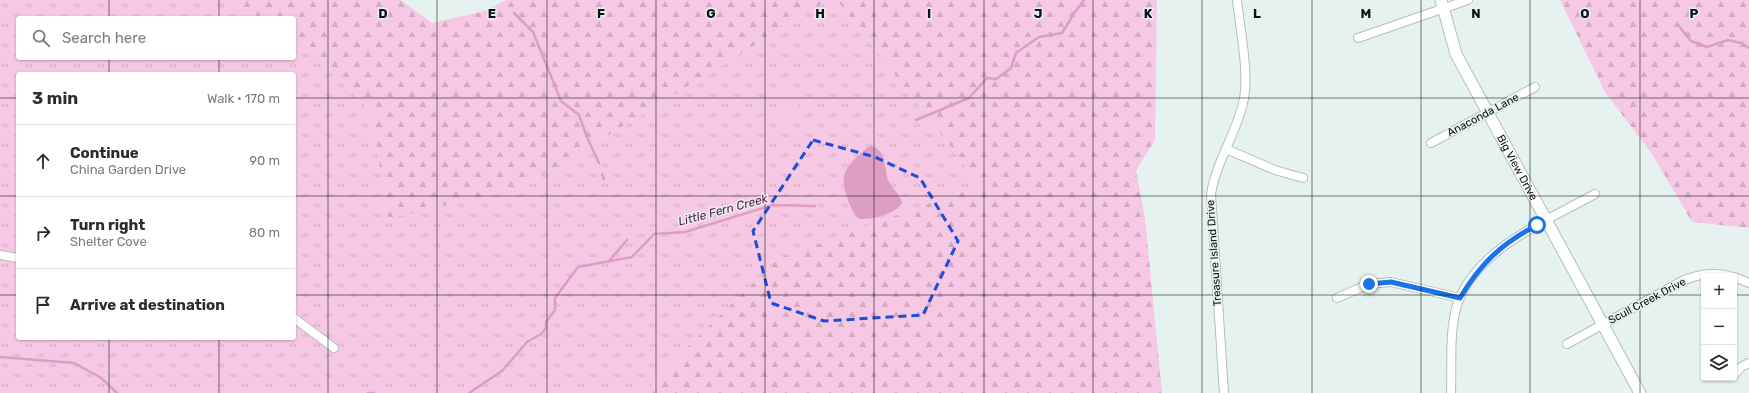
<!DOCTYPE html>
<html lang="en">
<head>
<meta charset="utf-8">
<style>
  :root { --surface:#fff; --page:#f2f2f3; --text:#2b2b33; --muted:#7c7c81; --line:#e1e1e2 }
  body { margin:0; font-family:Rubik,sans-serif; background:var(--page); color:var(--text) }
  .controls { position:absolute; right:12px; bottom:12px; display:grid; overflow:hidden; border-radius:4px; box-shadow:0 1px 3px #0004 }
  .controls button { width:36px; height:36px; display:grid; place-items:center; padding:0; border:0; border-bottom:1px solid var(--line); background:var(--surface); color:var(--text); font:20px sans-serif }
  .stop { position:absolute; width:12px; height:12px; margin:-9px; border:3px solid #1a73e8; border-radius:50%; background:#fff }
  .stop.end { background:#1a73e8; border-color:#fff; box-shadow:0 1px 4px #0008 }
  .list { margin:0; padding:0; list-style:none }
  h2 { display:flex; justify-content:space-between; align-items:center; height:52px; margin:0; padding:0 16px; font-size:17px }
  h2 small { font-size:13px; font-weight:400; color:var(--muted) }
  .list li { display:grid; grid-template-columns:26px 1fr auto; gap:12px; align-items:center; box-sizing:border-box; height:72px; padding:0 16px; border-top:1px solid var(--line) }
  .list b { display:block; font-size:15px; white-space:nowrap }
  .list p { margin:0; font-size:13px; white-space:nowrap; color:var(--muted) }
  .list em { font-size:13px; font-style:normal; color:var(--muted) }
  .icon { flex:none; width:22px; height:22px; fill:none; stroke:currentColor; stroke-width:2; stroke-linecap:round; stroke-linejoin:round }
  .map { position:relative; flex:none; width:1749px; height:393px; overflow:hidden }
  .search { position:absolute; background:var(--surface); box-shadow:0 1px 3px #0004; left:16px; top:16px; width:280px; height:44px; display:flex; align-items:center; gap:10px; box-sizing:border-box; padding:0 14px; border-radius:4px; color:var(--muted); font-size:15px }
  .panel { position:absolute; background:var(--surface); box-shadow:0 1px 3px #0004; left:16px; top:72px; width:280px; height:268px; border-radius:4px }
  .map>svg:first-child { display:block }
  .grass { fill:url(#grass-tufts); fill-rule:evenodd }
  .forest { fill:url(#forest-firs) }
  .pitch { fill:#f6c8e4 }
  .water { fill:#dd9dc5 }
  .lines { fill:none; stroke-linecap:round; stroke-linejoin:round }
  .stream { stroke:#dd9dc5; stroke-width:2.5 }
  .minor-casing { stroke:#b4bfbd; stroke-width:10 }
  .tertiary-casing { stroke:#b4bfbd; stroke-width:13 }
  .minor { stroke:#fff; stroke-width:8 }
  .tertiary { stroke:#fff; stroke-width:11 }
  .route { stroke:#1a73e8; stroke-width:5 }
  .marked { fill:none; stroke:#1d4ed8; stroke-width:3; stroke-dasharray:8 5; stroke-linejoin:round }
  .grid { fill:none; stroke:#0e1110; stroke-width:1; stroke-opacity:0.55 }
  .labels { text-anchor:middle; dominant-baseline:central; stroke-width:3; stroke-linejoin:round; paint-order:stroke }
  .street-label { font-size:11px; fill:#0e1110; stroke:#e6f2ef }
  .water-label { font-size:12px; font-style:italic; fill:#61174c; stroke:#e6f2ef }
  .grid-label { font-size:13px; text-anchor:middle; font-weight:bold; fill:#0e1110; stroke:#e6f2ef; stroke-width:3; stroke-linejoin:round; paint-order:stroke }
</style>
</head>
<body>
<div class="map">
<svg width="1749" height="393" viewBox="0 0 1749 393">
  <defs>
    <pattern id="grass-tufts" width="24" height="20" patternUnits="userSpaceOnUse"><rect width="24" height="20" fill="#f6c8e4"/><path d="M3 7l-1-3M5 7V3M7 7l1-3M15 17l-1-3M17 17v-4M19 17l1-3" fill="none" stroke="#d2abc3"/></pattern>
    <pattern id="forest-firs" width="22" height="20" patternUnits="userSpaceOnUse"><rect width="22" height="20" fill="#f6c8e4"/><path d="M5 1l3.5 6h-7zM16 11l3.5 6h-7z" fill="#d2abc3"/></pattern>
  </defs>
  <rect width="100%" height="100%" fill="#e6f2ef"/>
  <path class="grass" d="M0 0H238L244 18H18V58H294V43L309 46 371 112 388 218 524 187 829 0H837L980 185 779 258 685 349 644 393H0ZM18 74H294V338H18Z"/>
  <g class="forest">
    <path d="M238 0H401L432 23 485 11 506 0H829L524 187 388 219 371 112 309 46 294 43V18H244Z"/>
    <path d="M837 0H1157L1155 140 1136 171 1145 218 1162 393H644L685 349 779 258 980 185Z"/>
    <path d="M1560 0H1749V228L1692 222 1652 154 1605 92Z"/>
  </g>
  <path class="pitch" d="M786 89C797 95 801 107 795 117L783 118C778 113 773 98 777 92Z"/>
  <path class="water" d="M870 146C887 148 884 171 889 182 893 190 900 194 902 203 896 214 871 220 859 219 852 211 849 204 846 194 838 171 852 160 870 146Z"/>
  <g class="lines">
    <g class="stream">
      <path d="M514 13 533 32 561 101 579 115 587 137 599 163"/>
      <path d="M1678 25 1691 41 1707 47 1728 40 1741 43 1749 48"/>
      <path d="M916 120 969 98 987 78 996 79 1011 68 1016 53 1039 37 1062 33 1075 12 1084 0"/>
      <path d="M602 174 604 179"/>
      <path d="M609 261 627 240"/>
      <path d="M0 357 74 363 100 377 117 393"/>
      <path d="M368 393H374"/>
      <path d="M469 393 502 371 527 342 541 334 546 328V322L555 310V298L578 267 632 257 654 234 685 232 773 205 815 206"/>
    </g>
    <g class="minor-casing">
      <g id="minor">
        <path d="M1358 38 1468 0"/>
        <path d="M1431 143 1535 87"/>
        <path d="M1226 149 1275 170 1303 178"/>
        <path d="M0 255 18 258"/>
        <path d="M1734 277 1749 283"/>
        <path d="M1337 298 1369 284 1391 282 1460 298"/>
        <path d="M294 318 334 348"/>
        <path d="M1567 344 1684 280C1701 274 1713 272 1730 276"/>
        <path d="M1734 375 1741 367 1749 363"/>
        <path d="M1224 393 1211 194C1216 162 1236 134 1243 103 1250 76 1240 29 1237 0"/>
        <path d="M1451 393C1452 364 1449 332 1457 305 1475 249 1548 220 1595 194"/>
      </g>
    </g>
    <g class="tertiary-casing">
      <g id="tertiary">
        <path id="s1" d="M1441 0 1456 54 1640 393"/>
      </g>
    </g>
    <use href="#minor" class="minor"/>
    <use href="#tertiary" class="tertiary"/>
  </g>
  <g class="lines">
    <path class="route" d="M1369 284 1391 282 1460 298C1481 263 1501 244 1537 225"/>
  </g>
  <path class="marked" d="M813 140 875 157 920 178 958 241 923 315 824 321 771 303 753 231Z"/>
  <path class="grid" d="M109 0V18M219 0V18M328 0V393M437 0V393M547 0V393M656 0V393M765 0V393M874 0V393M984 0V393M1093 0V393M1202 0V393M1312 0V393M1421 0V393M1530 0V393M1640 0V393M109 58V74M219 58V74M0 98H18M294 98H1749M0 196H18M294 196H1749M0 295H18M294 295H1704M1734 295H1749M109 338V393M219 338V393"/>
  <g class="labels">
    <g class="street-label">
      <text transform="translate(1483 115) rotate(-28)">Anaconda Lane</text>
      <text stroke="none"><textPath href="#s1" startOffset="185">Big View Drive</textPath></text>
      <text transform="translate(1214 253) rotate(-94)">Treasure Island Drive</text>
      <text transform="translate(1647 301) rotate(-28)">Scull Creek Drive</text>
    </g>
    <g class="water-label">
      <text transform="translate(723 210) rotate(-15)">Little Fern Creek</text>
    </g>
  </g>
  <g class="grid-label">
    <text x="383" y="18">D</text>
    <text x="492" y="18">E</text>
    <text x="601" y="18">F</text>
    <text x="711" y="18">G</text>
    <text x="820" y="18">H</text>
    <text x="929" y="18">I</text>
    <text x="1038" y="18">J</text>
    <text x="1148" y="18">K</text>
    <text x="1257" y="18">L</text>
    <text x="1366" y="18">M</text>
    <text x="1476" y="18">N</text>
    <text x="1585" y="18">O</text>
    <text x="1694" y="18">P</text>
  </g>
</svg>
<div class="controls">
<button>+</button>
<button>−</button>
<button><svg class="icon" aria-label="layers" viewBox="0 0 24 24"><path d="M12 4l9 5-9 5-9-5zM3 14l9 5 9-5"/></svg></button>
</div>
<div class="stop" style="left:1537px;top:225px"></div>
<div class="stop end" style="left:1369px;top:284px"></div>
<div class="search"><svg class="icon" aria-label="search" viewBox="0 0 24 24"><circle cx="10" cy="10" r="6"/><path d="M15 15l6 6"/></svg>Search here</div>
<section class="panel">
<h2>3 min<small>Walk · 170 m</small></h2>
<ul class="list">
<li><svg class="icon" aria-label="ahead" viewBox="0 0 24 24"><path d="M12 20V5M6 11l6-6 6 6"/></svg><div><b>Continue</b><p>China Garden Drive</p></div><em>90 m</em></li>
<li><svg class="icon" aria-label="right" viewBox="0 0 24 24"><path d="M7 20v-9h11M14 6l5 5-5 5"/></svg><div><b>Turn right</b><p>Shelter Cove</p></div><em>80 m</em></li>
<li><svg class="icon" aria-label="arrive" viewBox="0 0 24 24"><path d="M6 21V4h12l-3 4 3 4H6"/></svg><div><b>Arrive at destination</b></div></li>
</ul>
</section>
</div>
</body>
</html>
